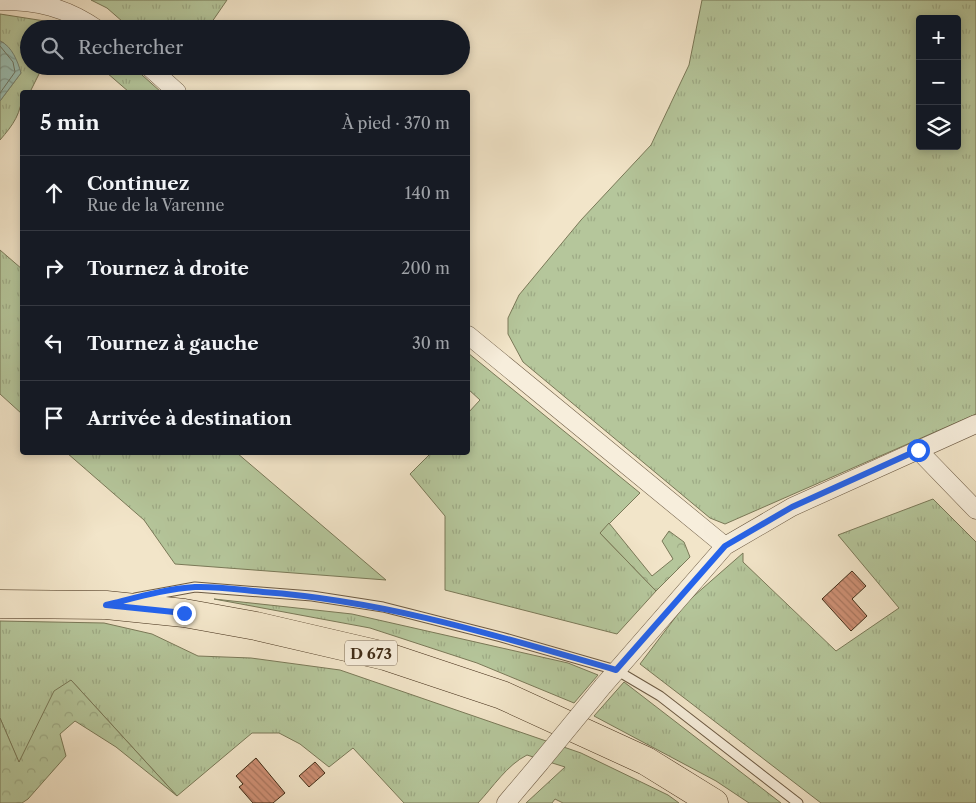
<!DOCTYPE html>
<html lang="fr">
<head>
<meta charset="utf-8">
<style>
  :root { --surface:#171b24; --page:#20242c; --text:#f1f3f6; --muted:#9ea1a6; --line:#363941 }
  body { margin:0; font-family:"Libre Caslon Text",serif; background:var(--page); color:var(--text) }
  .controls { position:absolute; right:15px; top:15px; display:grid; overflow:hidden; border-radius:5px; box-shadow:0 2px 8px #0003 }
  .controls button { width:45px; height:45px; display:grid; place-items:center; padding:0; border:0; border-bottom:1px solid var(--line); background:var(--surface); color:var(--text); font:25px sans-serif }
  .stop { position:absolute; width:15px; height:15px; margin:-11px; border:4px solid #2563eb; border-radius:50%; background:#fff }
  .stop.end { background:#2563eb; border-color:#fff; box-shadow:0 1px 5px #0008 }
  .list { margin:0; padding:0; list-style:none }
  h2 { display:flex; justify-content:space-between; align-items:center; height:65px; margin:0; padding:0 20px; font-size:21px }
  h2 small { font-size:16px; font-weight:400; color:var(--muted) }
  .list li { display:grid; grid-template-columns:32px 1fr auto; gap:15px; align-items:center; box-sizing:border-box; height:75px; padding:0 20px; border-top:1px solid var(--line) }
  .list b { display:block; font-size:19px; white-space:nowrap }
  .list p { margin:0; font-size:16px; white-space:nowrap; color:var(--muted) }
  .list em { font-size:16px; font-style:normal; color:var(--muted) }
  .icon { flex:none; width:28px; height:28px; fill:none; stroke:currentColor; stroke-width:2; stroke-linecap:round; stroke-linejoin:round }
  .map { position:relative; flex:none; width:976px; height:803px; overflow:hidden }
  .search { position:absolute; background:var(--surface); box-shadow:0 2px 8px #0003; left:20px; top:20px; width:450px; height:55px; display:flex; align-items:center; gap:12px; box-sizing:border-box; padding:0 18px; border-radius:28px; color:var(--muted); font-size:19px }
  .panel { position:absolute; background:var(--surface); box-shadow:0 2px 8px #0003; left:20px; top:90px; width:450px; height:365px; border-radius:5px }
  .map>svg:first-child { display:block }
  .grass { fill:url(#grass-tufts); stroke:#7a7958; fill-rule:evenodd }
  .forest { fill:url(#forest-crowns); stroke:#7a7958 }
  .water { fill:url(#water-waves); stroke:#778474 }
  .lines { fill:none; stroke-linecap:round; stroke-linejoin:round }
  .shore { stroke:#6e7664; stroke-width:1 }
  .building { fill:url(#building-back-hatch); stroke:#402c16 }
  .service-casing { stroke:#6c5a43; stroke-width:11 }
  .minor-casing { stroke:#6c5a43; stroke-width:19 }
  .primary-casing { stroke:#402c16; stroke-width:29 }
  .service { stroke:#f7eedc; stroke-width:9 }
  .minor { stroke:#f7eedc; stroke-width:18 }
  .primary { stroke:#f2e5c9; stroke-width:28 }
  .minor-bridge-casing { stroke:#6c5a43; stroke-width:19; stroke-linecap:butt }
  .minor-bridge { stroke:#f7eedc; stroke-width:18 }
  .route { stroke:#2563eb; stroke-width:6 }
  .labels { text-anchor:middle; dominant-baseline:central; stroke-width:4; stroke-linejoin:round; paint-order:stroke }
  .shield { fill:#f7eedc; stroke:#776651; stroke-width:1 }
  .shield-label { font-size:15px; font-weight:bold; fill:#402c16 }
</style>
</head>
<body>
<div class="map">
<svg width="976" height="803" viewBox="0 0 976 803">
  <defs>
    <pattern id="grass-tufts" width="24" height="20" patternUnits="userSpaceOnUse" patternTransform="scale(1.25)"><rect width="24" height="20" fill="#b5c69b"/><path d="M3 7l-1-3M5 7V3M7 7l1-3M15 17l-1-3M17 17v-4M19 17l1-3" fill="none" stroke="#9daa85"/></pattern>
    <pattern id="forest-crowns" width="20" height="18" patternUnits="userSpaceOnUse" patternTransform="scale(1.25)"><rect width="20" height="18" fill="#b5c69b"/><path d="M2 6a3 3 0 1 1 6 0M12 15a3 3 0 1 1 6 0" fill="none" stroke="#9daa85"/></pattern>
    <pattern id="water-waves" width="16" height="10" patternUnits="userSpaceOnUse" patternTransform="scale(1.25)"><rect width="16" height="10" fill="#9bbfb3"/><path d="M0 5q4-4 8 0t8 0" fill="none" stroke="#809b91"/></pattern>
    <pattern id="building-back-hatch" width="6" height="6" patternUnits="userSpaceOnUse" patternTransform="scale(1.25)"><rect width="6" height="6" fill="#ce9075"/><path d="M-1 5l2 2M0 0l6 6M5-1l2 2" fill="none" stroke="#a9765f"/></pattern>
  </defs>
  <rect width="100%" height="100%" fill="#f2e5c9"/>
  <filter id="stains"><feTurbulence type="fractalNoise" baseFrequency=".004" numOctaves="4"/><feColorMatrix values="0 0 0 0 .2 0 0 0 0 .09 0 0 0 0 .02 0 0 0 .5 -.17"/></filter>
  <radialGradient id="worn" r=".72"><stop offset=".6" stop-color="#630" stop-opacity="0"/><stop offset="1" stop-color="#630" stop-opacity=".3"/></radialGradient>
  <g class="grass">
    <path d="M91 0H227L207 29H131L107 8Z"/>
    <path d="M702 0H976V414L725 524 710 518 523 362 508 334V318L519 295 581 220 651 145 689 65ZM920 19H957V146H920Z"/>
    <path d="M0 14 64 24 62 29H29V66H43L30 92H22C22 113 13 125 0 140V101L21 73 4 43 0 41Z"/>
    <path d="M99 66H132L161 92H129Z"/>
    <path d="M0 250 22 269V414L0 394Z"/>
    <path d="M468 353 640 493 600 533 656 591 617 634 445 590V516L410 474 431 453 468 452V413L480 400 468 389Z"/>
    <path d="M67 453H237L386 580 175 564 144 520Z"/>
    <path d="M933 499 976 542V803H821L640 664 687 602 743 553V562L836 651 899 608 838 535Z"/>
    <path d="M214 599 352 614 568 663 598 675 574 703 477 663 370 628Z"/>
    <path d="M0 621 104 623 152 634 198 656 251 658 340 670 581 753 668 795 679 803H563L555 799 552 803H526L565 767 527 755C507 765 493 787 478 803H404L353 748 329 767 300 744 279 733H252L177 796 71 680 19 763 0 718Z"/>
    <path d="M624 682 781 803H749L716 781 594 716Z"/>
  </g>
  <g class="forest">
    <path d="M609 523 652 576 673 559 662 541 669 531 684 542 690 557 656 591 600 533Z"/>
    <path d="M71 680 177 796 116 747 75 721 60 734 66 756 28 799 22 803H0V718L19 762 54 691Z"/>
  </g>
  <path class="water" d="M0 41C12 46 18 62 21 73L0 101Z"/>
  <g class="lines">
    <path class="shore" d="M0 46 13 62 15 72 0 93"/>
  </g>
  <g class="building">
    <path d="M852 571 866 586 852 599 867 616 851 631 822 599Z"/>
    <path d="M256 758 285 793 273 803H253L239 787 243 784 236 776Z"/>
    <path d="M315 762 325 773 309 787 299 776Z"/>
  </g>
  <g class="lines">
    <g class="service-casing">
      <path id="service" d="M135 598 195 587 312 596 383 607 501 637 616 670 660 696 798 803"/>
    </g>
    <g class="minor-casing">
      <g id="minor">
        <path d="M0 1C38 1 65 7 97 29"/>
        <path d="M148 66 177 92"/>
        <path d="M468 335 725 546"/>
        <path d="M918 450 976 510"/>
        <path d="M603 686 725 546 792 507 976 424"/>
        <path d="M506 803 539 764"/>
      </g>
    </g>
    <g class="primary-casing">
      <path id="primary" d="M0 604 106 605 184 613 256 626 385 656 502 695 646 761 714 803"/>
    </g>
    <use href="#service" class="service"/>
    <use href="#minor" class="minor"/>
    <use href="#primary" class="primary"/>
    <g class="minor-bridge-casing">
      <path id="minor-bridge" d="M539 764 603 686"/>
    </g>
    <use href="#minor-bridge" class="minor-bridge"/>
  </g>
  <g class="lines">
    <path class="route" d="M184 613 106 605C135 598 165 589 195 587 217 586 241 590 263 592 386 601 498 636 616 670L725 546 792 507 918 450"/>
  </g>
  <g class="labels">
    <rect class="shield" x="345" y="640.5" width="52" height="25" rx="4"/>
    <g class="shield-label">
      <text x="371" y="653">D 673</text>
    </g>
  </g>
  <rect width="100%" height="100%" filter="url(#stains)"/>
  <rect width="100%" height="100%" fill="url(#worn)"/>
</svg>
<div class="controls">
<button>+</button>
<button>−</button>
<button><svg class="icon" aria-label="layers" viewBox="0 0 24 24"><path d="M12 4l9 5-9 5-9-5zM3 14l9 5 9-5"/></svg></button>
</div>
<div class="stop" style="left:918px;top:450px"></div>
<div class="stop end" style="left:184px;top:613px"></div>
<div class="search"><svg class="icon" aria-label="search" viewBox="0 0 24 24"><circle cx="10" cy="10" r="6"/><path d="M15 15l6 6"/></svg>Rechercher</div>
<section class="panel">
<h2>5 min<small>À pied · 370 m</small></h2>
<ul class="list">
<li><svg class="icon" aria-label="ahead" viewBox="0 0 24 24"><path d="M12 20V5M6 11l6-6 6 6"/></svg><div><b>Continuez</b><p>Rue de la Varenne</p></div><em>140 m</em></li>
<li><svg class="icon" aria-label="right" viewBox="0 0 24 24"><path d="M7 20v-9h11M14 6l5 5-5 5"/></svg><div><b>Tournez à droite</b></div><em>200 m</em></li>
<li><svg class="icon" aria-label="left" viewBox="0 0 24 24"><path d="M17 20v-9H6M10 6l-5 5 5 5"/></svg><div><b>Tournez à gauche</b></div><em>30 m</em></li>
<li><svg class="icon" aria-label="arrive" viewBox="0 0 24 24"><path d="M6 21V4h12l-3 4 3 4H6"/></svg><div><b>Arrivée à destination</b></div></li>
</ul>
</section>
</div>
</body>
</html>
